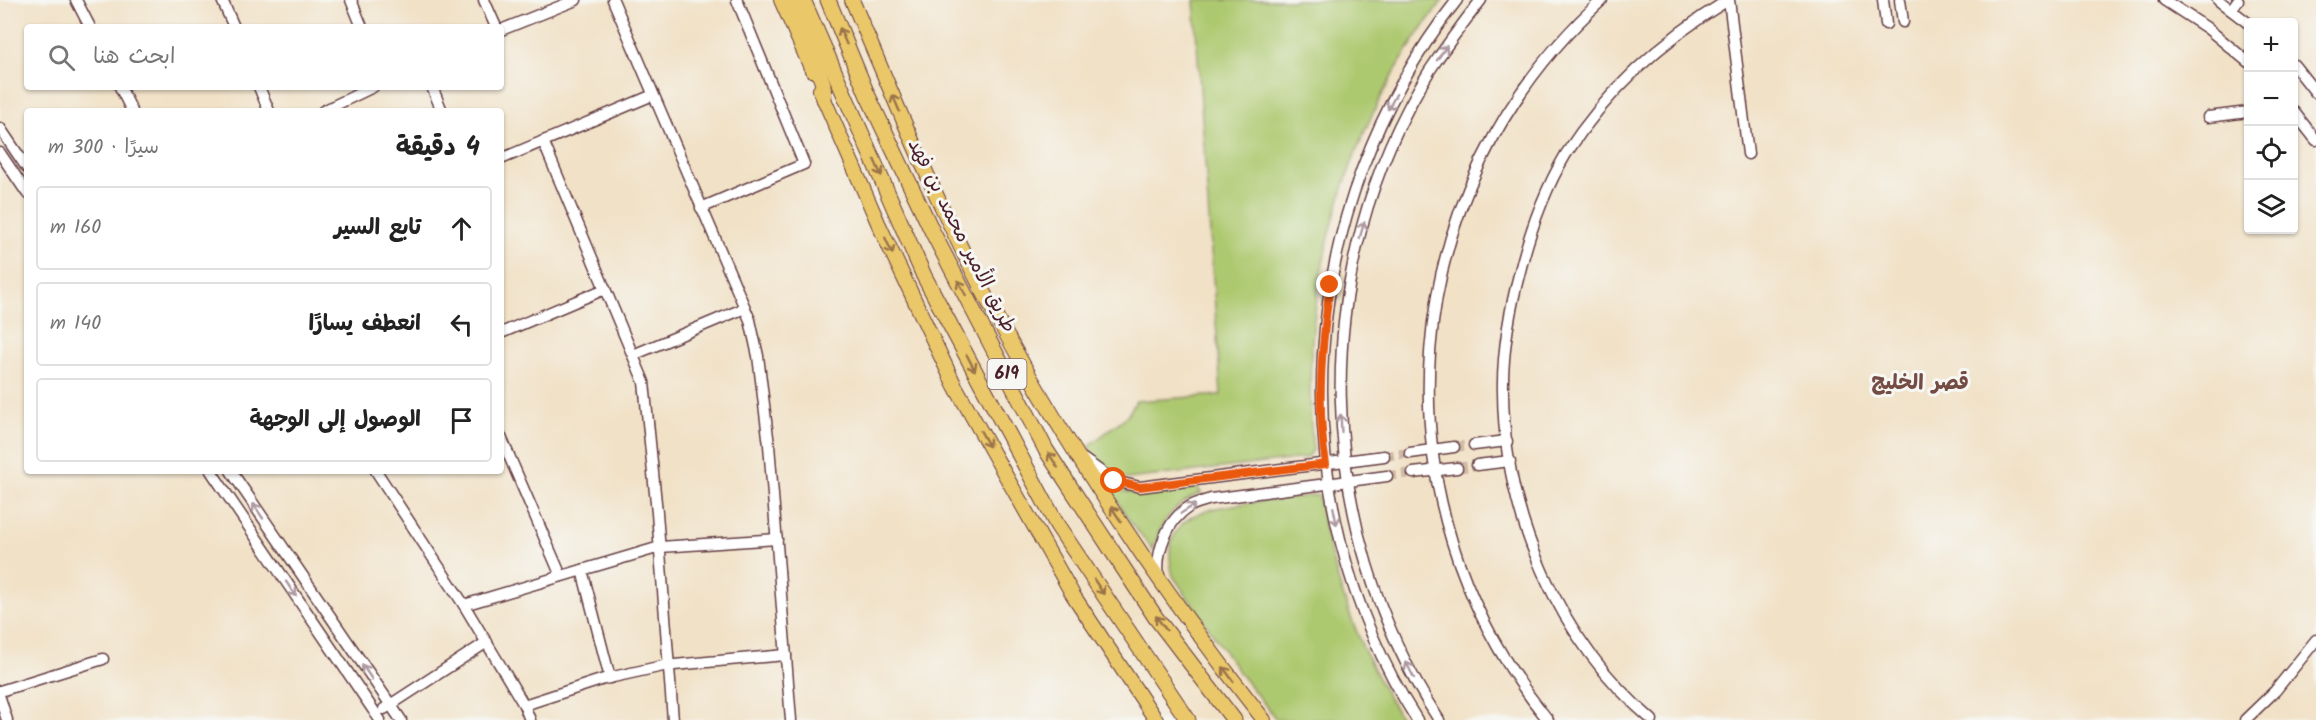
<!DOCTYPE html>
<html lang="ar">
<head>
<meta charset="utf-8">
<style>
  :root { --surface:#fff; --page:#f2f2f2; --text:#222; --muted:#767676; --line:#e0e0e0 }
  body { margin:0; font-family:Kalam,"Playpen Sans Arabic",sans-serif; background:var(--page); color:var(--text); direction:rtl }
  .controls { position:absolute; right:18px; top:18px; display:grid; overflow:hidden; border-radius:6px; box-shadow:0 2px 4px #0004 }
  .controls button { width:54px; height:54px; display:grid; place-items:center; padding:0; border:0; border-bottom:2px solid var(--line); background:var(--surface); color:var(--text); font:30px sans-serif }
  .stop { position:absolute; width:18px; height:18px; margin:-14px; border:4px solid #ea580c; border-radius:50%; background:#fff }
  .stop.end { background:#ea580c; border-color:#fff; box-shadow:0 2px 6px #0008 }
  .list { margin:0; padding:0; list-style:none }
  h2 { display:flex; justify-content:space-between; align-items:center; height:78px; margin:0; padding:0 24px; font-size:26px }
  h2 small { font-size:20px; font-weight:400; color:var(--muted) }
  .list li { display:grid; grid-template-columns:39px 1fr auto; gap:18px; align-items:center; box-sizing:border-box; height:84px; margin:0 12px 12px; padding:0 12px; border:2px solid var(--line); border-radius:6px }
  .list b { display:block; font-size:22px; white-space:nowrap }
  .list em { font-size:20px; font-style:normal; color:var(--muted) }
  .icon { flex:none; width:33px; height:33px; fill:none; stroke:currentColor; stroke-width:2; stroke-linecap:round; stroke-linejoin:round }
  .map { position:relative; flex:none; width:2316px; height:720px; overflow:hidden; direction:ltr }
  .search { position:absolute; background:var(--surface); box-shadow:0 2px 4px #0004; left:24px; top:24px; width:480px; height:66px; display:flex; align-items:center; gap:15px; box-sizing:border-box; padding:0 21px; border-radius:6px; color:var(--muted); font-size:22px }
  .panel { position:absolute; background:var(--surface); box-shadow:0 2px 4px #0004; left:24px; top:108px; width:480px; height:366px; border-radius:6px; direction:rtl }
  .map>svg:first-child { display:block }
  .green { fill:#adc970; stroke:#7c744e; stroke-width:1.5 }
  .lines { fill:none; stroke-linecap:round; stroke-linejoin:round }
  .minor-tunnel { stroke:#d0baa7; stroke-width:10; stroke-dasharray:10 5; stroke-linecap:butt }
  .minor-casing { stroke:#633c42; stroke-width:13 }
  .major-casing { stroke:#633c42; stroke-width:16 }
  .highway-casing { stroke:#633c42; stroke-width:17 }
  .minor { stroke:#fff; stroke-width:10 }
  .major { stroke:#eac769; stroke-width:14 }
  .highway { stroke:#eac769; stroke-width:15 }
  .oneway { stroke:#9a734a }
  .oneway2 { stroke:#ae9aa0 }
  .route { stroke:#ea580c; stroke-width:8 }
  .labels { text-anchor:middle; dominant-baseline:central; stroke-width:6; stroke-linejoin:round; paint-order:stroke }
  .shield { fill:#f6f6f2; stroke:#7e6067; stroke-width:1.5 }
  .shield-label { font-size:18px; font-weight:bold; fill:#4a1f2b }
  .street-label { font-size:20px; fill:#4a1f2b; stroke:#f6f6f2 }
  .neighbourhood-label { font-size:21px; font-weight:bold; fill:#754c44; stroke:#f6f6f2 }
</style>
</head>
<body>
<div class="map">
<svg width="2316" height="720" viewBox="0 0 2316 720">
  <rect width="100%" height="100%" fill="#f6f6f2"/>
  <filter id="ink" filterUnits="userSpaceOnUse"><feTurbulence type="fractalNoise" baseFrequency=".0167" numOctaves="2"/><feDisplacementMap in="SourceGraphic" scale="12" xChannelSelector="R" yChannelSelector="G"/><feConvolveMatrix kernelMatrix="1 2 1 2 8 2 1 2 1" color-interpolation-filters="sRGB"/></filter>
  <filter id="wash" filterUnits="userSpaceOnUse"><feTurbulence type="fractalNoise" baseFrequency=".008" numOctaves="4" result="noise"/><feDisplacementMap in="SourceGraphic" scale="24" xChannelSelector="R" yChannelSelector="G"/><feGaussianBlur stdDeviation="1.35" result="paint"/><feColorMatrix in="noise" values="0 0 0 0 0 0 0 0 0 0 0 0 0 0 0 0 0 1.4 0 .05"/><feComposite in="paint" operator="in"/></filter>
  <g filter="url(#wash)">
    <rect width="100%" height="100%" fill="#f1e1c6"/>
    <g class="green">
      <path d="M1194 0H1443C1344 126 1298 292 1313 451L1305 458 1128 479C1113 475 1103 467 1091 456L1090 445 1127 416 1136 401 1221 395Z"/>
      <path d="M1107 486C1137 499 1167 491 1198 488L1201 493C1173 505 1160 522 1153 550L1131 523Z"/>
      <path d="M1318 495C1332 574 1358 652 1402 720H1277L1238 671 1173 576C1156 512 1212 507 1258 502 1278 500 1298 497 1318 495Z"/>
    </g>
  </g>
  <g filter="url(#ink)">
    <g class="lines">
      <g class="minor-tunnel">
        <path d="M1454 447 1474 445"/>
        <path d="M1384 456 1410 453"/>
        <path d="M1457 468 1477 465"/>
        <path d="M1387 476 1413 473"/>
      </g>
      <g class="minor-casing">
        <g id="minor">
          <path d="M76 0 90 27"/>
          <path d="M222 0 234 27"/>
          <path d="M351 0 362 27"/>
          <path d="M484 0 496 27"/>
          <path d="M613 0 750 320 758 356 769 445 791 720"/>
          <path d="M1729 0 1748 154"/>
          <path d="M1883 0 1886 24"/>
          <path d="M1900 0 1903 22"/>
          <path d="M2164 0 2207 28 2248 62"/>
          <path d="M2218 0 2248 23"/>
          <path d="M2231 10 2238 0"/>
          <path d="M501 30 576 0"/>
          <path d="M2294 65 2316 93"/>
          <path d="M120 87 132 111"/>
          <path d="M259 87 269 111"/>
          <path d="M432 87 442 111"/>
          <path d="M323 111 373 87"/>
          <path d="M2294 112 2316 140"/>
          <path d="M2208 117 2248 112"/>
          <path d="M0 128 27 168"/>
          <path d="M543 141 644 382 657 513 673 720"/>
          <path d="M0 153 27 193"/>
          <path d="M501 159 653 95"/>
          <path d="M701 208 804 164 737 0"/>
          <path d="M501 333 605 289"/>
          <path d="M633 355 745 308"/>
          <path d="M501 437 561 576"/>
          <path d="M1474 445 1507 441"/>
          <path d="M1410 453 1454 447"/>
          <path d="M1082 458 1114 481 1140 487 1384 456"/>
          <path d="M1477 465 1510 461"/>
          <path d="M211 471 380 720"/>
          <path d="M231 471 401 720"/>
          <path d="M376 471 464 605 524 705 530 720"/>
          <path d="M1413 473 1457 468"/>
          <path d="M582 570 610 678"/>
          <path d="M1159 577C1155 553 1167 520 1189 507 1195 503 1204 501 1211 499L1387 476"/>
          <path d="M464 605 660 547 777 539"/>
          <path d="M0 691 103 659"/>
          <path d="M0 698 7 720"/>
          <path d="M524 705 604 679 663 666 786 655"/>
          <path d="M384 709 487 642"/>
          <path d="M1417 720C1276 497 1294 207 1457 0"/>
          <path d="M1439 720C1312 525 1307 268 1430 70 1446 46 1463 23 1481 0"/>
          <path d="M1548 720C1370 502 1394 189 1602 0"/>
          <path d="M1652 720C1558 640 1504 515 1503 392 1502 350 1510 308 1521 267 1531 228 1545 189 1566 154 1608 89 1662 40 1728 0"/>
          <path d="M2245 720 2275 691 2316 640"/>
        </g>
      </g>
      <g class="major-casing">
        <g id="major">
          <path d="M781 0 812 70"/>
          <path d="M852 0C899 109 943 220 1001 325 1077 464 1166 596 1264 720"/>
          <path d="M820 90 879 225 954 384 1073 595 1156 720"/>
        </g>
      </g>
      <g class="highway-casing">
        <g id="highway">
          <path d="M803 0 924 276 1057 525 1188 720"/>
          <path d="M828 0 867 94 933 233 1046 450 1156 618 1234 720"/>
          <path d="M795 3 823 84 824 99"/>
        </g>
      </g>
      <use href="#minor" class="minor"/>
      <use href="#major" class="major"/>
      <use href="#highway" class="highway"/>
    </g>
    <defs><path id="oneway-shaft" d="M-6 0H5M1.5-3L5.5 0L1.5 3" fill="none" stroke-width="1.6" stroke-linecap="round" stroke-linejoin="round" transform="scale(1.5)"/></defs>
    <g class="oneway">
      <use href="#oneway-shaft" transform="translate(843 36) rotate(-113)"/>
      <use href="#oneway-shaft" transform="translate(896 103) rotate(-113)"/>
      <use href="#oneway-shaft" transform="translate(878 168) rotate(66)"/>
      <use href="#oneway-shaft" transform="translate(889 246) rotate(65)"/>
      <use href="#oneway-shaft" transform="translate(962 288) rotate(-118)"/>
      <use href="#oneway-shaft" transform="translate(971 363) rotate(62)"/>
      <use href="#oneway-shaft" transform="translate(985 439) rotate(61)"/>
      <use href="#oneway-shaft" transform="translate(1053 460) rotate(-123)"/>
      <use href="#oneway-shaft" transform="translate(1116 514) rotate(-124)"/>
      <use href="#oneway-shaft" transform="translate(1099 587) rotate(56)"/>
      <use href="#oneway-shaft" transform="translate(1161 623) rotate(-127)"/>
      <use href="#oneway-shaft" transform="translate(1228 674) rotate(-126)"/>
    </g>
    <g class="oneway2">
      <use href="#oneway-shaft" transform="translate(1442 53) rotate(-55)"/>
      <use href="#oneway-shaft" transform="translate(1392 102) rotate(118)"/>
      <use href="#oneway-shaft" transform="translate(1362 230) rotate(-74)"/>
      <use href="#oneway-shaft" transform="translate(1341 423) rotate(-93)"/>
      <use href="#oneway-shaft" transform="translate(1188 509) rotate(-32)"/>
      <use href="#oneway-shaft" transform="translate(258 511) rotate(-124)"/>
      <use href="#oneway-shaft" transform="translate(1335 516) rotate(79)"/>
      <use href="#oneway-shaft" transform="translate(291 589) rotate(56)"/>
      <use href="#oneway-shaft" transform="translate(1410 670) rotate(-117)"/>
      <use href="#oneway-shaft" transform="translate(367 672) rotate(-124)"/>
    </g>
  </g>
  <g class="lines" filter="url(#ink)">
    <path class="route" d="M1114 481 1140 487 1326 464C1316 405 1322 344 1330 285"/>
  </g>
  <g class="labels">
    <rect class="shield" x="987.5" y="359" width="39" height="30" rx="4.5"/>
    <g class="shield-label">
      <text x="1007" y="374">619</text>
    </g>
    <g class="street-label">
      <text transform="translate(961 236) rotate(63)">طريق الأمير محمد بن فهد</text>
    </g>
    <g class="neighbourhood-label">
      <text x="1920" y="383">قصر الخليج</text>
    </g>
  </g>
</svg>
<div class="controls">
<button>+</button>
<button>−</button>
<button><svg class="icon" aria-label="locate" viewBox="0 0 24 24"><circle cx="12" cy="12" r="6"/><path d="M12 2v4M12 18v4M2 12h4M18 12h4"/></svg></button>
<button><svg class="icon" aria-label="layers" viewBox="0 0 24 24"><path d="M12 4l9 5-9 5-9-5zM3 14l9 5 9-5"/></svg></button>
</div>
<div class="stop" style="left:1114px;top:481px"></div>
<div class="stop end" style="left:1330px;top:285px"></div>
<div class="search"><svg class="icon" aria-label="search" viewBox="0 0 24 24"><circle cx="10" cy="10" r="6"/><path d="M15 15l6 6"/></svg>ابحث هنا</div>
<section class="panel">
<h2>4 دقيقة<small>سيرًا · 300 m</small></h2>
<ul class="list">
<li><svg class="icon" aria-label="ahead" viewBox="0 0 24 24"><path d="M12 20V5M6 11l6-6 6 6"/></svg><div><b>تابع السير</b></div><em>160 m</em></li>
<li><svg class="icon" aria-label="left" viewBox="0 0 24 24"><path d="M17 20v-9H6M10 6l-5 5 5 5"/></svg><div><b>انعطف يسارًا</b></div><em>140 m</em></li>
<li><svg class="icon" aria-label="arrive" viewBox="0 0 24 24"><path d="M6 21V4h12l-3 4 3 4H6"/></svg><div><b>الوصول إلى الوجهة</b></div></li>
</ul>
</section>
</div>
</body>
</html>
